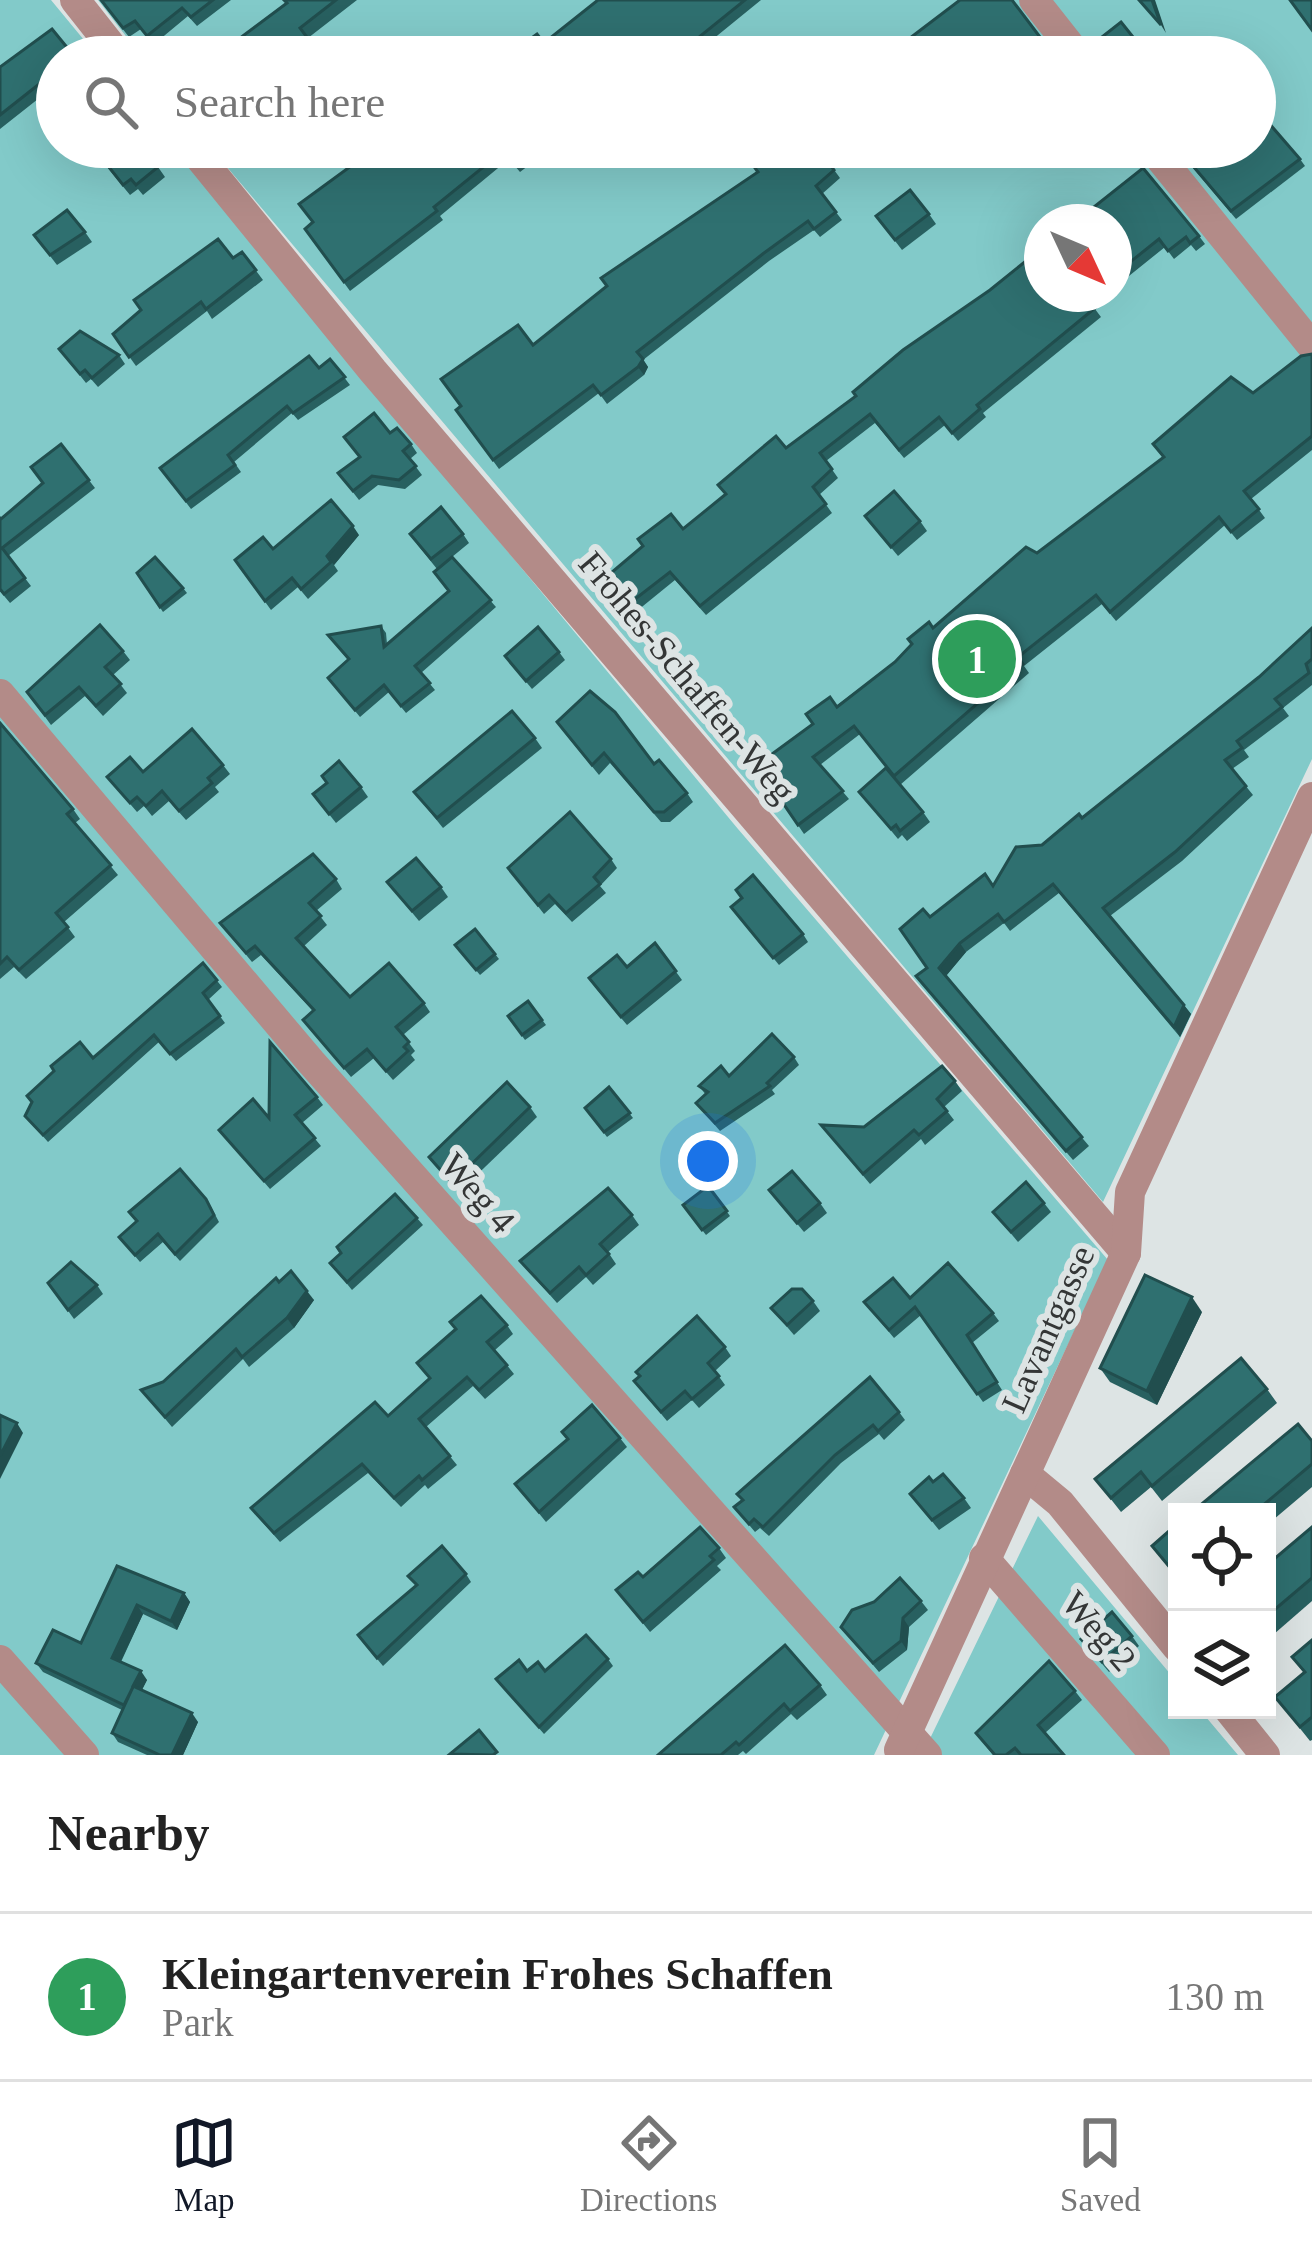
<!DOCTYPE html>
<html lang="en">
<head>
<meta charset="utf-8">
<style>
  :root { --surface:#fff; --page:#f6f6f6; --text:#222; --muted:#767676; --line:#e0e0e0; --accent:#111827 }
  body { margin:0; font-family:Georgia,serif; background:var(--page); color:var(--text) }
  .controls { position:absolute; right:36px; bottom:36px; display:grid; overflow:hidden; border-radius:0px; box-shadow:0 12px 48px #0002 }
  .controls button { width:108px; height:108px; display:grid; place-items:center; padding:0; border:0; border-bottom:3px solid var(--line); background:var(--surface); color:var(--text); font:60px sans-serif }
  .compass { position:absolute; left:1024px; top:204px; width:108px; height:108px; border-radius:50%; background:var(--surface); box-shadow:0 12px 48px #0002; rotate:134deg }
  .you { position:absolute; left:708px; top:1161px; width:42px; height:42px; margin:-30px; border:9px solid #fff; border-radius:50%; background:#1a73e8; box-shadow:0 0 0 18px #1a73e833 }
  .badge { display:grid; place-items:center; width:78px; height:78px; border-radius:50%; background:var(--accent); color:#fff; font-size:39px; font-weight:700 }
  .pin { position:absolute; translate:-50% -50%; border:6px solid #fff; box-shadow:0 3px 12px #0006 }
  .list { margin:0; padding:0; list-style:none }
  h2 { display:flex; justify-content:space-between; align-items:center; height:156px; margin:0; padding:0 48px; font-size:51px }
  h2 small { font-size:39px; font-weight:400; color:var(--muted) }
  .list li { display:grid; grid-template-columns:78px 1fr auto; gap:36px; align-items:center; box-sizing:border-box; height:168px; padding:0 48px; border-top:3px solid var(--line) }
  .list b { display:block; font-size:45px; white-space:nowrap }
  .list p { margin:0; font-size:39px; white-space:nowrap; color:var(--muted) }
  .list em { font-size:39px; font-style:normal; color:var(--muted) }
  .icon { flex:none; width:66px; height:66px; fill:none; stroke:currentColor; stroke-width:2; stroke-linecap:round; stroke-linejoin:round }
  .map { position:relative; flex:none; width:1312px; height:1755px; overflow:hidden }
  .search { position:absolute; background:var(--surface); box-shadow:0 12px 48px #0002; left:36px; right:36px; top:36px; height:132px; display:flex; align-items:center; gap:30px; box-sizing:border-box; padding:0 42px; border-radius:66px; color:var(--muted); font-size:45px }
  .sheet { height:324px; background:var(--surface) }
  nav { display:flex; justify-content:space-around; align-items:center; box-sizing:border-box; height:168px; border-top:3px solid var(--line); background:var(--surface); font-size:33px; color:var(--muted) }
  nav a { display:grid; justify-items:center; gap:6px }
  nav .on { color:var(--accent) }
  .map>svg:first-child { display:block }
  .green { fill:#82cac9; fill-rule:evenodd }
  .lines { fill:none; stroke-linecap:round; stroke-linejoin:round }
  .minor { stroke:#b38b88; stroke-width:30 }
  .wall { fill:#286060 }
  .shaded-wall { fill:#214e4e }
  .building { fill:#2f7070; stroke:#214e4e; stroke-width:3 }
  .labels { text-anchor:middle; dominant-baseline:central; stroke-width:12; stroke-linejoin:round; paint-order:stroke }
  .street-label { font-size:36px; fill:#343636; stroke:#dde4e4 }
</style>
</head>
<body>
<div class="map">
<svg width="1312" height="1755" viewBox="0 0 1312 1755">
  <rect width="100%" height="100%" fill="#dde4e4"/>
  <g class="green">
    <path d="M0 0H51L98 57H57V147H172L738 829 1108 1260 874 1755H95L0 1645Z"/>
    <path d="M98 0H1312V759L1103 1202 210 147H1255V57H142ZM1042 222H1114V294H1042Z"/>
    <path d="M1038 1516 1177 1682V1710H1200L1238 1755H922Z"/>
    <path d="M0 1679 67 1755H0Z"/>
  </g>
  <g class="lines">
    <g class="minor">
      <path d="M75 0 120 57"/>
      <path d="M1034 0 1079 57"/>
      <path d="M191 147 373 371 1126 1253"/>
      <path d="M1151 147 1312 346"/>
      <path d="M0 694 311 1062 927 1755"/>
      <path d="M1025 1474 1060 1503 1177 1647"/>
      <path d="M984 1558 1155 1755"/>
      <path d="M0 1660 84 1755"/>
      <path d="M1229 1710 1265 1755"/>
      <path d="M899 1750 1126 1253 1130 1192 1312 797"/>
    </g>
  </g>
  <g class="wall">
    <path d="M100 0H231L197 26 188 16 153 45 141 29 129 37Z"/>
    <path d="M283 0H357L308 38 242 49 286 4Z"/>
    <path d="M598 0H761L691 57H677L668 48 656 57H500L519 47 544 43Z"/>
    <path d="M52 29 74 57H57V84L0 129V67Z"/>
    <path d="M377 147H553L520 172 509 159 440 216 443 220 350 291 305 229 313 223Z"/>
    <path d="M770 147H851L829 163 840 178 822 194 842 220 820 237 814 230 769 261 643 360 648 367 644 375 607 404 599 393 499 469 456 410 533 345 758 172Z"/>
    <path d="M909 147H939L920 162Z"/>
    <path d="M1182 155 1300 159 1305 166 1236 219Z"/>
    <path d="M107 167H158L165 177 143 195 138 189 130 195Z"/>
    <path d="M929 214 936 224 902 250 876 216Z"/>
    <path d="M1114 222 1199 236 1205 244 1196 251 1191 245 1174 259 1165 247 1114 288Z"/>
    <path d="M85 232 92 242 57 265 34 235Z"/>
    <path d="M242 252 263 280 212 319 207 311 136 366 113 334Z"/>
    <path d="M1042 294H1106L1092 305 1101 317 983 413 986 417 958 441 945 425 904 458 875 423 826 461 838 478 819 495 832 513 706 615 675 580 627 619 598 584 683 529 786 448Z"/>
    <path d="M59 349 119 355 125 364 98 387 91 379 86 383Z"/>
    <path d="M1312 354V450L1251 499 1265 518 1237 540 1225 525 1116 621 1102 604 1024 666 1029 673 900 785 860 734 820 765 849 799 804 834 757 765 895 662 933 628 1037 553 1163 458 1153 444 1253 393Z"/>
    <path d="M330 359 350 385 298 420 292 413 234 462 241 472 191 509 160 468 319 368Z"/>
    <path d="M390 433 411 444 417 453 410 459 422 475 405 489 378 485 359 500 338 473Z"/>
    <path d="M61 444 95 488 8 556 31 586 10 603 0 591 1 519 43 484Z"/>
    <path d="M865 516 920 521 927 531 898 556Z"/>
    <path d="M463 534 469 543 452 557 496 607 421 673 435 690 406 713 389 692 360 717 328 678 348 660 328 635 381 626 386 633 387 644 449 591 437 569 417 544Z"/>
    <path d="M359 535 334 565 338 571 308 599 298 587 271 610 235 560 273 549Z"/>
    <path d="M137 573 183 588 187 593 163 612Z"/>
    <path d="M1312 628V685L1283 708 1289 716 1244 750 1249 757 1232 769 1253 795 1182 861 1110 916 1191 1014 1180 1037 1059 893 1010 931 1004 923 966 952 946 976 1089 1146 1073 1160 916 976 927 968 930 917 993 886 1042 845 1082 818 1259 677Z"/>
    <path d="M123 651 130 660 113 675 127 693 103 716 85 696 51 725 27 692Z"/>
    <path d="M559 652 565 660 532 689 505 656Z"/>
    <path d="M0 723 73 809 80 819 75 823 118 875 64 922 75 937 26 979 14 967 0 979Z"/>
    <path d="M564 732 654 764 687 793 693 802 670 822H661L610 763 599 775Z"/>
    <path d="M535 738 542 748 443 828 414 792Z"/>
    <path d="M223 765 230 774 215 787 219 792 186 820 169 801 152 816 144 806 137 812 107 777Z"/>
    <path d="M361 787 368 797 336 823 313 794Z"/>
    <path d="M859 792 923 812 930 822 907 841 902 835 898 839Z"/>
    <path d="M611 859 617 868 600 886 606 893 572 922 555 904 544 914 508 868Z"/>
    <path d="M336 879 342 889 316 911 327 925 304 946 350 997 424 1003 430 1012 403 1035 415 1051 411 1055 415 1060 393 1080 374 1058 351 1077 303 1020 313 1011 261 955 252 962 220 923Z"/>
    <path d="M387 882 441 887 448 897 419 921Z"/>
    <path d="M742 898 803 934 808 942 779 965 737 914Z"/>
    <path d="M475 929 499 959 480 975 455 945Z"/>
    <path d="M655 943 682 980 627 1025 595 987 627 967Z"/>
    <path d="M203 963 222 987 208 1000 225 1023 176 1061 159 1042 48 1142 25 1116Z"/>
    <path d="M528 1001 546 1025 525 1040 508 1016Z"/>
    <path d="M794 1057 799 1065 772 1090 775 1094 720 1131 696 1103 706 1095 699 1086Z"/>
    <path d="M955 1081 962 1091 944 1107 954 1120 925 1145 921 1139 870 1184 821 1125 864 1127Z"/>
    <path d="M609 1087 633 1118 607 1137 585 1108Z"/>
    <path d="M317 1097 323 1105 302 1123 321 1146 270 1189 219 1130 269 1118Z"/>
    <path d="M530 1107 537 1117 459 1192 429 1157Z"/>
    <path d="M708 1186 730 1216 706 1235 683 1205Z"/>
    <path d="M769 1190 820 1203 827 1213 804 1232Z"/>
    <path d="M1044 1203 1051 1212 1018 1242 993 1212Z"/>
    <path d="M211 1207 219 1222 180 1261 163 1242 140 1262 119 1237 136 1222 129 1212Z"/>
    <path d="M632 1215 639 1225 608 1252 616 1264 593 1285 586 1277 557 1303 520 1261Z"/>
    <path d="M417 1218 423 1225 352 1290 330 1263Z"/>
    <path d="M279 1282 314 1300 294 1328 249 1367 243 1359 172 1427 141 1390 163 1382Z"/>
    <path d="M48 1283 97 1285 103 1294 74 1319Z"/>
    <path d="M910 1298 993 1313 999 1321 972 1343 1002 1390 983 1402 921 1315 894 1338 864 1302Z"/>
    <path d="M813 1301 820 1311 794 1335 771 1308Z"/>
    <path d="M1202 1312 1157 1405 1110 1382 1100 1368Z"/>
    <path d="M507 1325 513 1334 495 1350 514 1374 485 1399 473 1386 426 1427 457 1465 428 1489 425 1485 401 1507 368 1473 280 1542 258 1517 251 1508 388 1416 429 1378 417 1363Z"/>
    <path d="M725 1347 731 1356 715 1371 725 1385 699 1408 692 1400 667 1421 634 1381Z"/>
    <path d="M1267 1389 1277 1403 1162 1501 1151 1487 1121 1512 1095 1479Z"/>
    <path d="M899 1412 905 1420 884 1440 879 1434 841 1463 769 1536 760 1528 755 1532 734 1507 742 1501 737 1494Z"/>
    <path d="M620 1438 627 1447 546 1522 515 1484 567 1439Z"/>
    <path d="M1312 1441V1487L1267 1525V1512H1192Z"/>
    <path d="M933 1482 964 1498 971 1508 939 1530 910 1494Z"/>
    <path d="M1312 1527V1601L1267 1640V1565Z"/>
    <path d="M719 1548 726 1558 717 1566 721 1570 650 1632 616 1590 643 1577Z"/>
    <path d="M117 1566 184 1593 190 1602 177 1630 143 1614 121 1662 147 1680 142 1690 198 1722 183 1755H147L118 1742 112 1733 122 1710 43 1672 36 1663 81 1643Z"/>
    <path d="M466 1574 471 1582 383 1666 364 1643 416 1586 408 1576Z"/>
    <path d="M921 1601 928 1610 909 1627 907 1650 879 1672 841 1627Z"/>
    <path d="M1132 1636 1139 1646 1109 1672 1081 1639Z"/>
    <path d="M1312 1640V1740L1310 1741 1275 1697 1304 1673 1292 1657Z"/>
    <path d="M608 1659 613 1666 544 1734 496 1679 527 1671H545Z"/>
    <path d="M820 1685 827 1695 797 1720 791 1714 746 1754 743 1751 738 1755H658Z"/>
    <path d="M1075 1691 1082 1700 1045 1733 1064 1755H993L976 1733Z"/>
  </g>
  <g class="shaded-wall">
    <path d="M1152 0H1155L1166 33 1161 25Z"/>
    <path d="M643 359 648 367 644 375 638 367Z"/>
    <path d="M353 526 359 535 334 565 327 556Z"/>
    <path d="M960 943 966 952 945 977 939 968Z"/>
    <path d="M1184 1005 1191 1014 1180 1037 1174 1027Z"/>
    <path d="M307 1291 314 1300 294 1328 287 1318Z"/>
    <path d="M1192 1297 1202 1312 1157 1405 1147 1391Z"/>
    <path d="M17 1423 23 1433 0 1479V1456Z"/>
    <path d="M184 1593 190 1602 177 1630 171 1621Z"/>
    <path d="M137 1605 143 1614 118 1667 112 1658Z"/>
    <path d="M903 1618 909 1627 907 1650 901 1641Z"/>
    <path d="M141 1671 147 1680 139 1695 133 1686Z"/>
    <path d="M192 1713 198 1722 183 1755H172Z"/>
  </g>
  <g class="building">
    <path d="M101 0H213L191 17 182 8 147 36 135 21 123 28Z"/>
    <path d="M284 0H336L300 28 322 57H232L242 49 236 41 287 3Z"/>
    <path d="M598 0H745L677 55 662 39 639 57H500L516 43 519 47 537 34 544 43Z"/>
    <path d="M960 0H1012L1052 53 1046 57H885Z"/>
    <path d="M1139 0H1152L1161 25Z"/>
    <path d="M1290 0H1312V30Z"/>
    <path d="M1121 22 1145 52 1139 57H1104L1093 44Z"/>
    <path d="M52 29 74 56 57 57V70L0 115V67Z"/>
    <path d="M1255 107 1300 159 1231 211 1177 147H1255Z"/>
    <path d="M114 147H142L158 167 136 185 131 179 123 185 101 157Z"/>
    <path d="M377 147H537L514 164 503 151 434 207 437 211 344 282 305 229 313 222 299 204Z"/>
    <path d="M770 147H834L823 155 834 170 816 186 836 212 814 229 808 221 764 253 637 352 643 359 638 367 601 395 593 385 493 460 456 410 461 406 441 379 518 325 533 345 607 286 601 278 758 172 755 168Z"/>
    <path d="M909 147H923L914 154Z"/>
    <path d="M1143 168 1199 236 1190 243 1186 237 1168 251 1159 239 1114 275V222H1075Z"/>
    <path d="M910 190 929 214 895 240 876 216Z"/>
    <path d="M67 210 85 232 50 255 34 235Z"/>
    <path d="M218 239 233 258 242 252 256 270 206 309 201 302 129 357 113 334 141 310 134 300Z"/>
    <path d="M1042 248V294H1090L1086 297 1095 308 977 405 980 409 952 433 939 417 899 450 870 414 820 453 832 469 813 487 826 504 700 606 670 572 621 610 598 584 643 546 638 539 671 514 683 529 726 494 718 485 776 436 786 448 856 396 853 392 903 350 990 290Z"/>
    <path d="M80 331 119 355 92 378 85 370 80 374 59 349Z"/>
    <path d="M1312 354V436L1244 491 1259 509 1231 532 1219 517 1110 612 1096 595 1018 657 1023 664 894 776 854 726 813 757 843 791 798 825 757 765 813 724 806 714 830 697 837 707 895 662 912 644 908 639 929 622 933 628 1026 547 1037 553 1164 457 1153 444 1231 377 1253 393 1301 356Z"/>
    <path d="M309 356 319 368 330 359 345 377 293 413 287 406 228 455 235 465 186 501 160 468Z"/>
    <path d="M374 413 390 433 397 428 411 444 403 451 416 466 399 480 372 476 353 491 338 473 360 457 344 437Z"/>
    <path d="M61 444 89 480 2 548 25 578 4 594 0 589V518L1 519 43 483 31 467Z"/>
    <path d="M894 491 920 521 891 547 865 516Z"/>
    <path d="M331 500 353 526 327 556 331 562 301 589 292 578 265 601 235 560 263 537 273 549Z"/>
    <path d="M441 507 463 534 431 559 410 534Z"/>
    <path d="M155 557 183 588 160 607 137 573Z"/>
    <path d="M452 557 491 600 415 666 430 683 401 706 384 685 355 710 328 678 349 659 328 635 381 626 384 647 449 591 434 572Z"/>
    <path d="M100 625 123 651 105 667 121 684 96 706 79 687 45 715 27 692Z"/>
    <path d="M538 627 559 652 526 681 505 656Z"/>
    <path d="M1312 628V659L1306 664 1309 673 1275 699 1282 707 1237 741 1242 748 1225 760 1246 786 1175 852 1103 908 1184 1005 1174 1027 1053 884 1004 922 998 914 960 943 939 968 1082 1137 1066 1151 916 976 927 968 900 929 923 909 930 917 985 874 993 886 1016 847 1042 845 1079 814 1082 818 1259 677Z"/>
    <path d="M590 691 615 712 654 764 659 760 687 793 664 812H654L604 753 592 765 557 722Z"/>
    <path d="M512 711 535 738 437 818 414 792Z"/>
    <path d="M0 723 73 809 67 814 111 865 56 913 68 927 19 970 7 957 0 964Z"/>
    <path d="M192 729 223 765 208 778 212 783 179 811 162 791 146 806 137 797 130 803 107 777 130 757 143 772Z"/>
    <path d="M339 761 361 787 329 814 313 794 327 783 322 776Z"/>
    <path d="M886 768 923 812 900 831 896 825 891 829 859 792Z"/>
    <path d="M570 812 611 859 594 877 600 884 566 913 549 895 538 905 508 868Z"/>
    <path d="M313 854 336 879 309 903 321 916 296 938 350 997 389 963 424 1003 396 1027 409 1042 404 1047 408 1051 386 1071 367 1049 344 1068 303 1020 314 1010 255 946 246 953 220 923Z"/>
    <path d="M416 858 441 887 412 911 387 882Z"/>
    <path d="M753 875 803 934 773 958 731 907 742 898 736 890Z"/>
    <path d="M475 929 495 954 476 970 455 945Z"/>
    <path d="M655 943 676 971 621 1017 589 978 617 955 627 967Z"/>
    <path d="M203 963 217 980 203 993 220 1016 170 1054 154 1035 43 1135 25 1116 32 1102 27 1096 54 1071 51 1066 80 1042 93 1058Z"/>
    <path d="M528 1001 542 1020 522 1035 508 1016Z"/>
    <path d="M772 1034 794 1057 767 1083 770 1086 715 1123 696 1103 708 1092 699 1086 721 1066 729 1076Z"/>
    <path d="M270 1042 317 1097 295 1115 315 1138 264 1181 219 1130 253 1099 269 1118Z"/>
    <path d="M942 1066 955 1081 937 1099 947 1111 919 1135 914 1130 863 1174 821 1125 864 1127Z"/>
    <path d="M507 1082 530 1107 452 1183 429 1157Z"/>
    <path d="M609 1087 630 1113 604 1132 585 1108Z"/>
    <path d="M180 1169 206 1199 214 1215 175 1254 158 1234 135 1255 119 1237 137 1221 129 1212Z"/>
    <path d="M792 1171 820 1203 797 1223 769 1190Z"/>
    <path d="M1026 1182 1044 1203 1011 1232 993 1212Z"/>
    <path d="M708 1186 727 1211 702 1230 683 1205Z"/>
    <path d="M608 1188 632 1215 600 1244 609 1254 586 1275 579 1267 550 1293 520 1261Z"/>
    <path d="M395 1194 417 1218 347 1282 330 1263 341 1253 337 1247Z"/>
    <path d="M71 1262 97 1285 68 1310 48 1283Z"/>
    <path d="M948 1263 993 1313 967 1335 997 1382 977 1394 915 1307 889 1330 864 1302 893 1278 910 1298Z"/>
    <path d="M291 1271 307 1291 287 1318 242 1357 236 1349 165 1417 141 1390 163 1382 276 1278 279 1282Z"/>
    <path d="M1145 1275 1192 1297 1147 1391 1100 1368Z"/>
    <path d="M792 1289H802L813 1301 787 1325 771 1308Z"/>
    <path d="M481 1296 507 1325 487 1342 507 1365 479 1390 467 1377 419 1419 450 1456 422 1480 419 1476 394 1498 362 1464 274 1533 251 1508 375 1402 388 1416 430 1378 417 1363 456 1329 450 1322Z"/>
    <path d="M697 1316 725 1347 708 1363 719 1376 692 1399 685 1391 661 1412 634 1381 640 1376 636 1372Z"/>
    <path d="M1241 1358 1267 1389 1152 1486 1141 1472 1111 1498 1095 1479Z"/>
    <path d="M870 1377 899 1412 878 1431 873 1425 835 1455 763 1527 754 1519 749 1524 734 1507 743 1500 737 1494Z"/>
    <path d="M592 1405 620 1438 539 1512 515 1484 568 1439 562 1432Z"/>
    <path d="M0 1415 17 1423 0 1456Z"/>
    <path d="M1298 1424 1312 1441V1464L1255 1512H1192Z"/>
    <path d="M943 1474 964 1498 932 1520 910 1494 929 1477 933 1482Z"/>
    <path d="M1177 1524V1576L1152 1546Z"/>
    <path d="M700 1527 719 1548 710 1556 714 1560 643 1622 616 1590 638 1572 643 1577Z"/>
    <path d="M1312 1527V1578L1267 1616V1565Z"/>
    <path d="M442 1546 466 1574 377 1658 358 1635 417 1585 408 1576Z"/>
    <path d="M117 1566 184 1593 171 1621 137 1605 112 1658 141 1671 133 1686 192 1713 172 1755H160L112 1733 133 1687 124 1705 36 1663 53 1630 81 1643Z"/>
    <path d="M900 1578 921 1601 903 1618 901 1641 873 1663 841 1627 852 1610 874 1602Z"/>
    <path d="M1112 1612 1132 1636 1102 1662 1081 1639Z"/>
    <path d="M586 1635 608 1659 539 1727 496 1679 519 1660 527 1671 538 1662 545 1671Z"/>
    <path d="M1312 1640V1717L1300 1727 1275 1697 1305 1672 1292 1657Z"/>
    <path d="M785 1645 820 1685 790 1711 784 1704 739 1745 736 1742 721 1755H658Z"/>
    <path d="M1049 1661 1075 1691 1038 1725 1064 1755H1021L1015 1748 1006 1755H995L976 1733Z"/>
    <path d="M479 1730 497 1752 493 1755 450 1754Z"/>
  </g>
  <g class="labels">
    <g class="street-label">
      <text transform="translate(687 677) rotate(50)">Frohes-Schaffen-Weg</text>
      <text transform="translate(478 1193) rotate(49)">Weg 4</text>
      <text transform="translate(1048 1329) rotate(-66)">Lavantgasse</text>
      <text transform="translate(1099 1631) rotate(49)">Weg 2</text>
    </g>
  </g>
</svg>
<div class="controls">
<button><svg class="icon" aria-label="locate" viewBox="0 0 24 24"><circle cx="12" cy="12" r="6"/><path d="M12 2v4M12 18v4M2 12h4M18 12h4"/></svg></button>
<button><svg class="icon" aria-label="layers" viewBox="0 0 24 24"><path d="M12 4l9 5-9 5-9-5zM3 14l9 5 9-5"/></svg></button>
</div>
<svg class="compass" viewBox="-18 -18 36 36"><path d="M0-13l5 13h-10z" fill="#e53935"/><path d="M0 13l5-13h-10z" fill="#767676"/></svg>
<div class="you"></div>
<div class="pin badge" style="left:977px;top:659px;background:#2e9e5b">1</div>
<div class="search"><svg class="icon" aria-label="search" viewBox="0 0 24 24"><circle cx="10" cy="10" r="6"/><path d="M15 15l6 6"/></svg>Search here</div>
</div>
<section class="sheet">
<h2>Nearby<small></small></h2>
<ul class="list">
<li><span class="badge" style="background:#2e9e5b">1</span><div><b>Kleingartenverein Frohes Schaffen</b><p>Park</p></div><em>130 m</em></li>
</ul>
</section>
<nav>
<a class="on"><svg class="icon" aria-label="map" viewBox="0 0 24 24"><path d="M3 6l6-2 6 2 6-2v14l-6 2-6-2-6 2zM9 4v14M15 6v14"/></svg>Map</a>
<a><svg class="icon" aria-label="directions" viewBox="0 0 24 24"><path d="M12 3l9 9-9 9-9-9zM9 14v-3h6M13 9l2 2-2 2"/></svg>Directions</a>
<a><svg class="icon" aria-label="saved" viewBox="0 0 24 24"><path d="M7 4h10v16l-5-4-5 4z"/></svg>Saved</a>
</nav>
</body>
</html>
